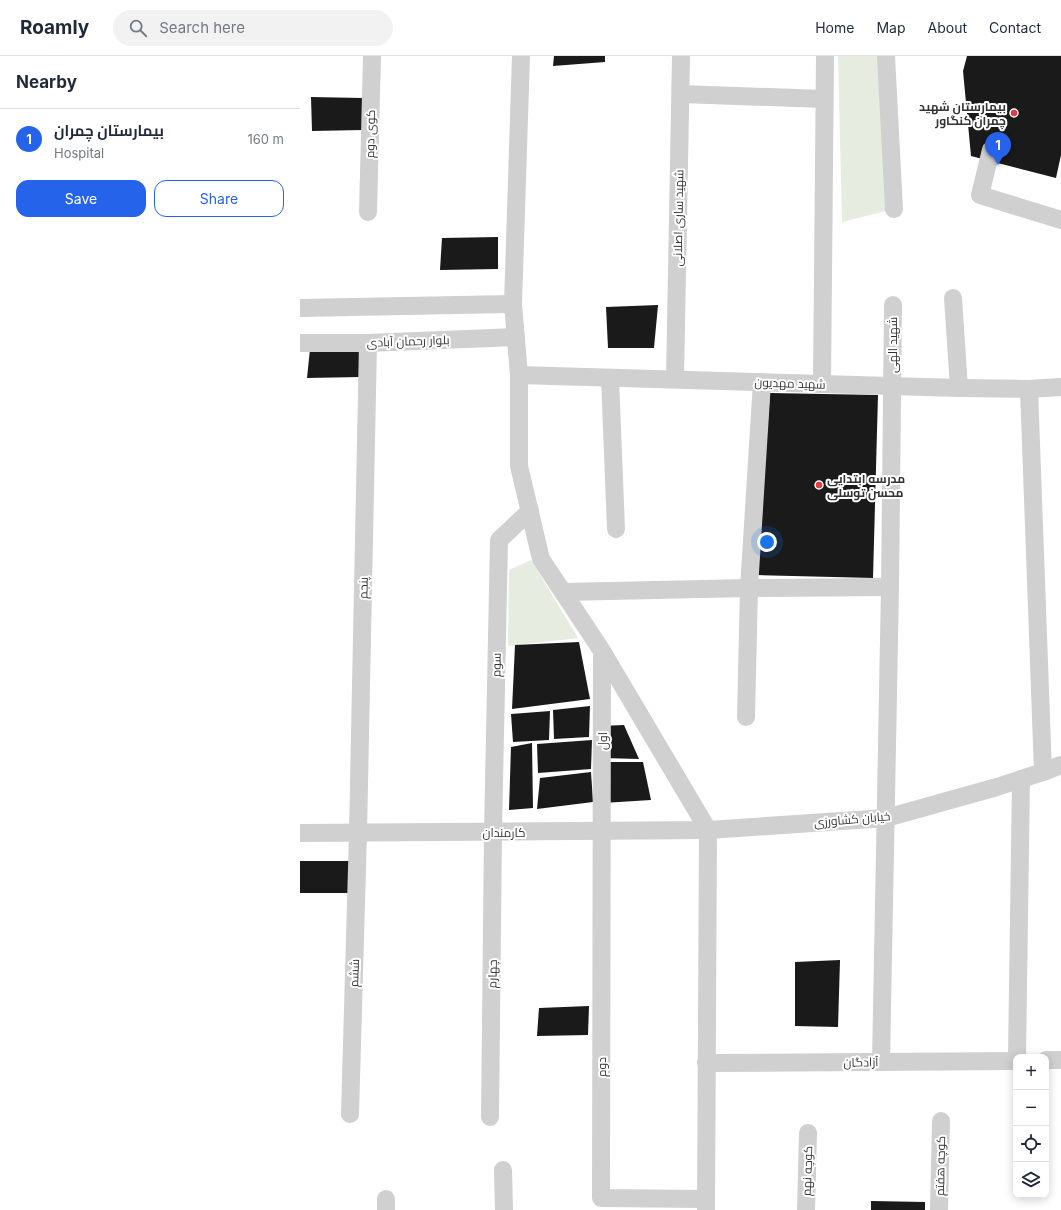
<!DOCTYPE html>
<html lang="en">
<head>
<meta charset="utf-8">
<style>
  :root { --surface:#fff; --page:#f2f2f3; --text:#1f2937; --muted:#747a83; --line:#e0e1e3; --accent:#2563eb }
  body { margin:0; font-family:Inter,Cairo,sans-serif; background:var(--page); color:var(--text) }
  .controls { position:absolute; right:12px; bottom:12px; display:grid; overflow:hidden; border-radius:8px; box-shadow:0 2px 10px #0003 }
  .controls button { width:36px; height:36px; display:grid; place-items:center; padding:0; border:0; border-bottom:1px solid var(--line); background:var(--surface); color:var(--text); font:20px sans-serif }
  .you { position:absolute; left:467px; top:486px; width:14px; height:14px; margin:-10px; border:3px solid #fff; border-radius:50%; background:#1a73e8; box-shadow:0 0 0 6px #1a73e833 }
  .badge { display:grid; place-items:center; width:26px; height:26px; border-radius:50%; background:var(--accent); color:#fff; font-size:13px; font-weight:700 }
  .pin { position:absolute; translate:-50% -33px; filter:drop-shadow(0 1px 2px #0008) }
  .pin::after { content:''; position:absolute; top:21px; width:14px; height:12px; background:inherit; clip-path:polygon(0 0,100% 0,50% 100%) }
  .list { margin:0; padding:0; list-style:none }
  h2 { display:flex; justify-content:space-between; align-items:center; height:52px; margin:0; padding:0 16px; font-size:17px }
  h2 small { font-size:13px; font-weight:400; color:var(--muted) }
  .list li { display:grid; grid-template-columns:26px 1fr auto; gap:12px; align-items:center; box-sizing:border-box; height:60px; padding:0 16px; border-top:1px solid var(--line) }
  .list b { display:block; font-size:15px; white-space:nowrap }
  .list p { margin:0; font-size:13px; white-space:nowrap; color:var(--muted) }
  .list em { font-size:13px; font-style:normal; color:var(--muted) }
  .actions { display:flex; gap:8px; padding:12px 16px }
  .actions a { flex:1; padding:9px 0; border:1px solid var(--accent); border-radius:12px; text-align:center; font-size:14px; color:var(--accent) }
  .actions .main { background:var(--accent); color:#fff }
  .icon { flex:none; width:22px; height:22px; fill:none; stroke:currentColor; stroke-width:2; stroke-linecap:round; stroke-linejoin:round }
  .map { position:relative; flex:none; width:761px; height:1154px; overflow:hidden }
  header { display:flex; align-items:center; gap:24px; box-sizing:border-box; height:56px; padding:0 20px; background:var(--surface); border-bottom:1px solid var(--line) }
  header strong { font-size:19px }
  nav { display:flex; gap:22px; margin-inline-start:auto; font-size:14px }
  .search { width:280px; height:36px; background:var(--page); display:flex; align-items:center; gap:10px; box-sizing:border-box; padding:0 14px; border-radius:22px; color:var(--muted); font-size:15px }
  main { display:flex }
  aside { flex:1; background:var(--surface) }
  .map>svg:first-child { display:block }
  .green { fill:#e6ecdf }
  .building { fill:#1a1a1a }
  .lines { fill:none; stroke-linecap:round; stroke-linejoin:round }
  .minor { stroke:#d0d0d0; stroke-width:18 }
  .poi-dot { fill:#e63946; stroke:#fff; stroke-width:1.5 }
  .labels { text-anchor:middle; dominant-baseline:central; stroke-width:4; stroke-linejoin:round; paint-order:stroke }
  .poi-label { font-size:12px; font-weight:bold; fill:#333; stroke:#fff; text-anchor:end }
  .street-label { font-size:12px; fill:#333; stroke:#fff }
</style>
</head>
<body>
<header>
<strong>Roamly</strong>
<div class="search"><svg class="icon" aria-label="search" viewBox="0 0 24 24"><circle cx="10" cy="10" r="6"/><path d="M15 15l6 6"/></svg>Search here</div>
<nav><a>Home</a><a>Map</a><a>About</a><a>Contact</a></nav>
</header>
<main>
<aside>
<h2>Nearby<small></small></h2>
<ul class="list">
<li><span class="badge">1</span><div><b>بیمارستان چمران</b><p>Hospital</p></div><em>160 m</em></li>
</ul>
<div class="actions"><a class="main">Save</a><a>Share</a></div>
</aside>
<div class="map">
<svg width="761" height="1154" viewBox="0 0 761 1154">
  <rect width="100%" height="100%" fill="#fff"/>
  <g class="green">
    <path d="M538 0H583L594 153 542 166Z"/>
    <path d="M231 504 278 582 208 590 209 514Z"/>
  </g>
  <g class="building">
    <path d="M254 0H305V6L253 10Z"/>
    <path d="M667 0H761V99L756 122 671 100 663 15Z"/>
    <path d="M11 41 63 42V74L12 75Z"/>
    <path d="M198 181V213L140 214 142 182Z"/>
    <path d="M358 249 354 292H308L306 251Z"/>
    <path d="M10 293 62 294 61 321 7 322Z"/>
    <path d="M470 337 578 339 573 522 457 519Z"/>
    <path d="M279 586 290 643 212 653 215 589Z"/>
    <path d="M290 650 289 681 254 683 253 654Z"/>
    <path d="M250 655 249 684 213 686 211 658Z"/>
    <path d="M324 669 339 703 302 702 300 670Z"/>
    <path d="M292 684 291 713 238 717 237 688Z"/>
    <path d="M232 687 233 752 209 754 211 691Z"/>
    <path d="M303 706H343L351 744 303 747Z"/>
    <path d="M291 716 293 746 237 753 240 722Z"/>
    <path d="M0 805H50L48 837H0Z"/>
    <path d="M540 904 538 971 495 970V906Z"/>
    <path d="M289 950 288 979 237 980 239 952Z"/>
    <path d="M571 1145 625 1146V1154H571Z"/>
  </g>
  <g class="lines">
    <g class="minor">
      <path d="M221 0 213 248 219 319V410L241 503 302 595 408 774 406 1154"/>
      <path d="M586 0 594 153"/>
      <path d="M381 38 524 43"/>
      <path d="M691 94 680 139 761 164"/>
      <path d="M68 156 72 0"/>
      <path d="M653 242 659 332"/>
      <path d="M0 252 213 248"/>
      <path d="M0 287H68L216 281"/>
      <path d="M219 319 659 332 729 333 761 331"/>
      <path d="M310 322 316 473"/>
      <path d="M375 323 381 0"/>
      <path d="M522 328 525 0"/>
      <path d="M729 333 743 716"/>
      <path d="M263 536 449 532 590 531"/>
      <path d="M302 596 301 1142 406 1143"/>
      <path d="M446 661 449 532 462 326"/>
      <path d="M0 777 408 774 586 762 697 731 743 716 761 709"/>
      <path d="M717 1001 721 723"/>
      <path d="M746 1004H761"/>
      <path d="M581 1006 590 531 593 249"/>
      <path d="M406 1007 716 1005"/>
      <path d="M50 1058 58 777 68 287"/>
      <path d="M190 1061 193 776 199 484 230 455"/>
      <path d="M203 1114 204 1154"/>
      <path d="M86 1143V1154"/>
      <path d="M506 1154 508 1077"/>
      <path d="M639 1154 641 1065"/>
    </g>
  </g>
  <g class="poi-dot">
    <circle cx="714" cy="57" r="4"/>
    <circle cx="519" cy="429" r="4"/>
  </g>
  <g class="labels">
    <g class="poi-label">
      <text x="706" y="50">بیمارستان شهید<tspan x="706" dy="14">چمران کنگاور</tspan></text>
      <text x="527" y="422" text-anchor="start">مدرسه ابتدایی<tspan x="527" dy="14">محسن توسلی</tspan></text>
    </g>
    <g class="street-label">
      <text transform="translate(70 78) rotate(-89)">کوی دوم</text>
      <text transform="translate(378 162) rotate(-89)">شهید ساری اصلانی</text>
      <text transform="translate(108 285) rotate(-2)">بلوار رحمان آبادی</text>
      <text transform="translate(592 289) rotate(-90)">شهید الهی</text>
      <text transform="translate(490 327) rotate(2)">شهید مهدیون</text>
      <text transform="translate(63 532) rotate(-89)">پنجم</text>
      <text transform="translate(196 609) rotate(-89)">سوم</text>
      <text transform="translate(302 685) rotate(-90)">اول</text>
      <text transform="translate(552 763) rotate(-5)">خیابان کشاورزی</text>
      <text x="204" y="776">کارمندان</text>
      <text transform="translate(54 917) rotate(-88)">ششم</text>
      <text transform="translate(192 918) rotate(-89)">چهارم</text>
      <text transform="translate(561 1006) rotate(-1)">آزادگان</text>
      <text transform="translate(301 1011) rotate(-90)">دوم</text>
      <text transform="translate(640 1110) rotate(-89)">کوچه هفتم</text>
      <text transform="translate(507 1115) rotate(-88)">کوچه نهم</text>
    </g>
  </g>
</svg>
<div class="controls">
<button>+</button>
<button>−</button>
<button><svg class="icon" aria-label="locate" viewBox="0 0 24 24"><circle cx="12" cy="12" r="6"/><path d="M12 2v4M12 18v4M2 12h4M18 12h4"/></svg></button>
<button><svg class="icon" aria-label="layers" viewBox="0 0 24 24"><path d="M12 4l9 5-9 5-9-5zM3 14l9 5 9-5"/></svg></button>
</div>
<div class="you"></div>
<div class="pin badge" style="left:698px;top:109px">1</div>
</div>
</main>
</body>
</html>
